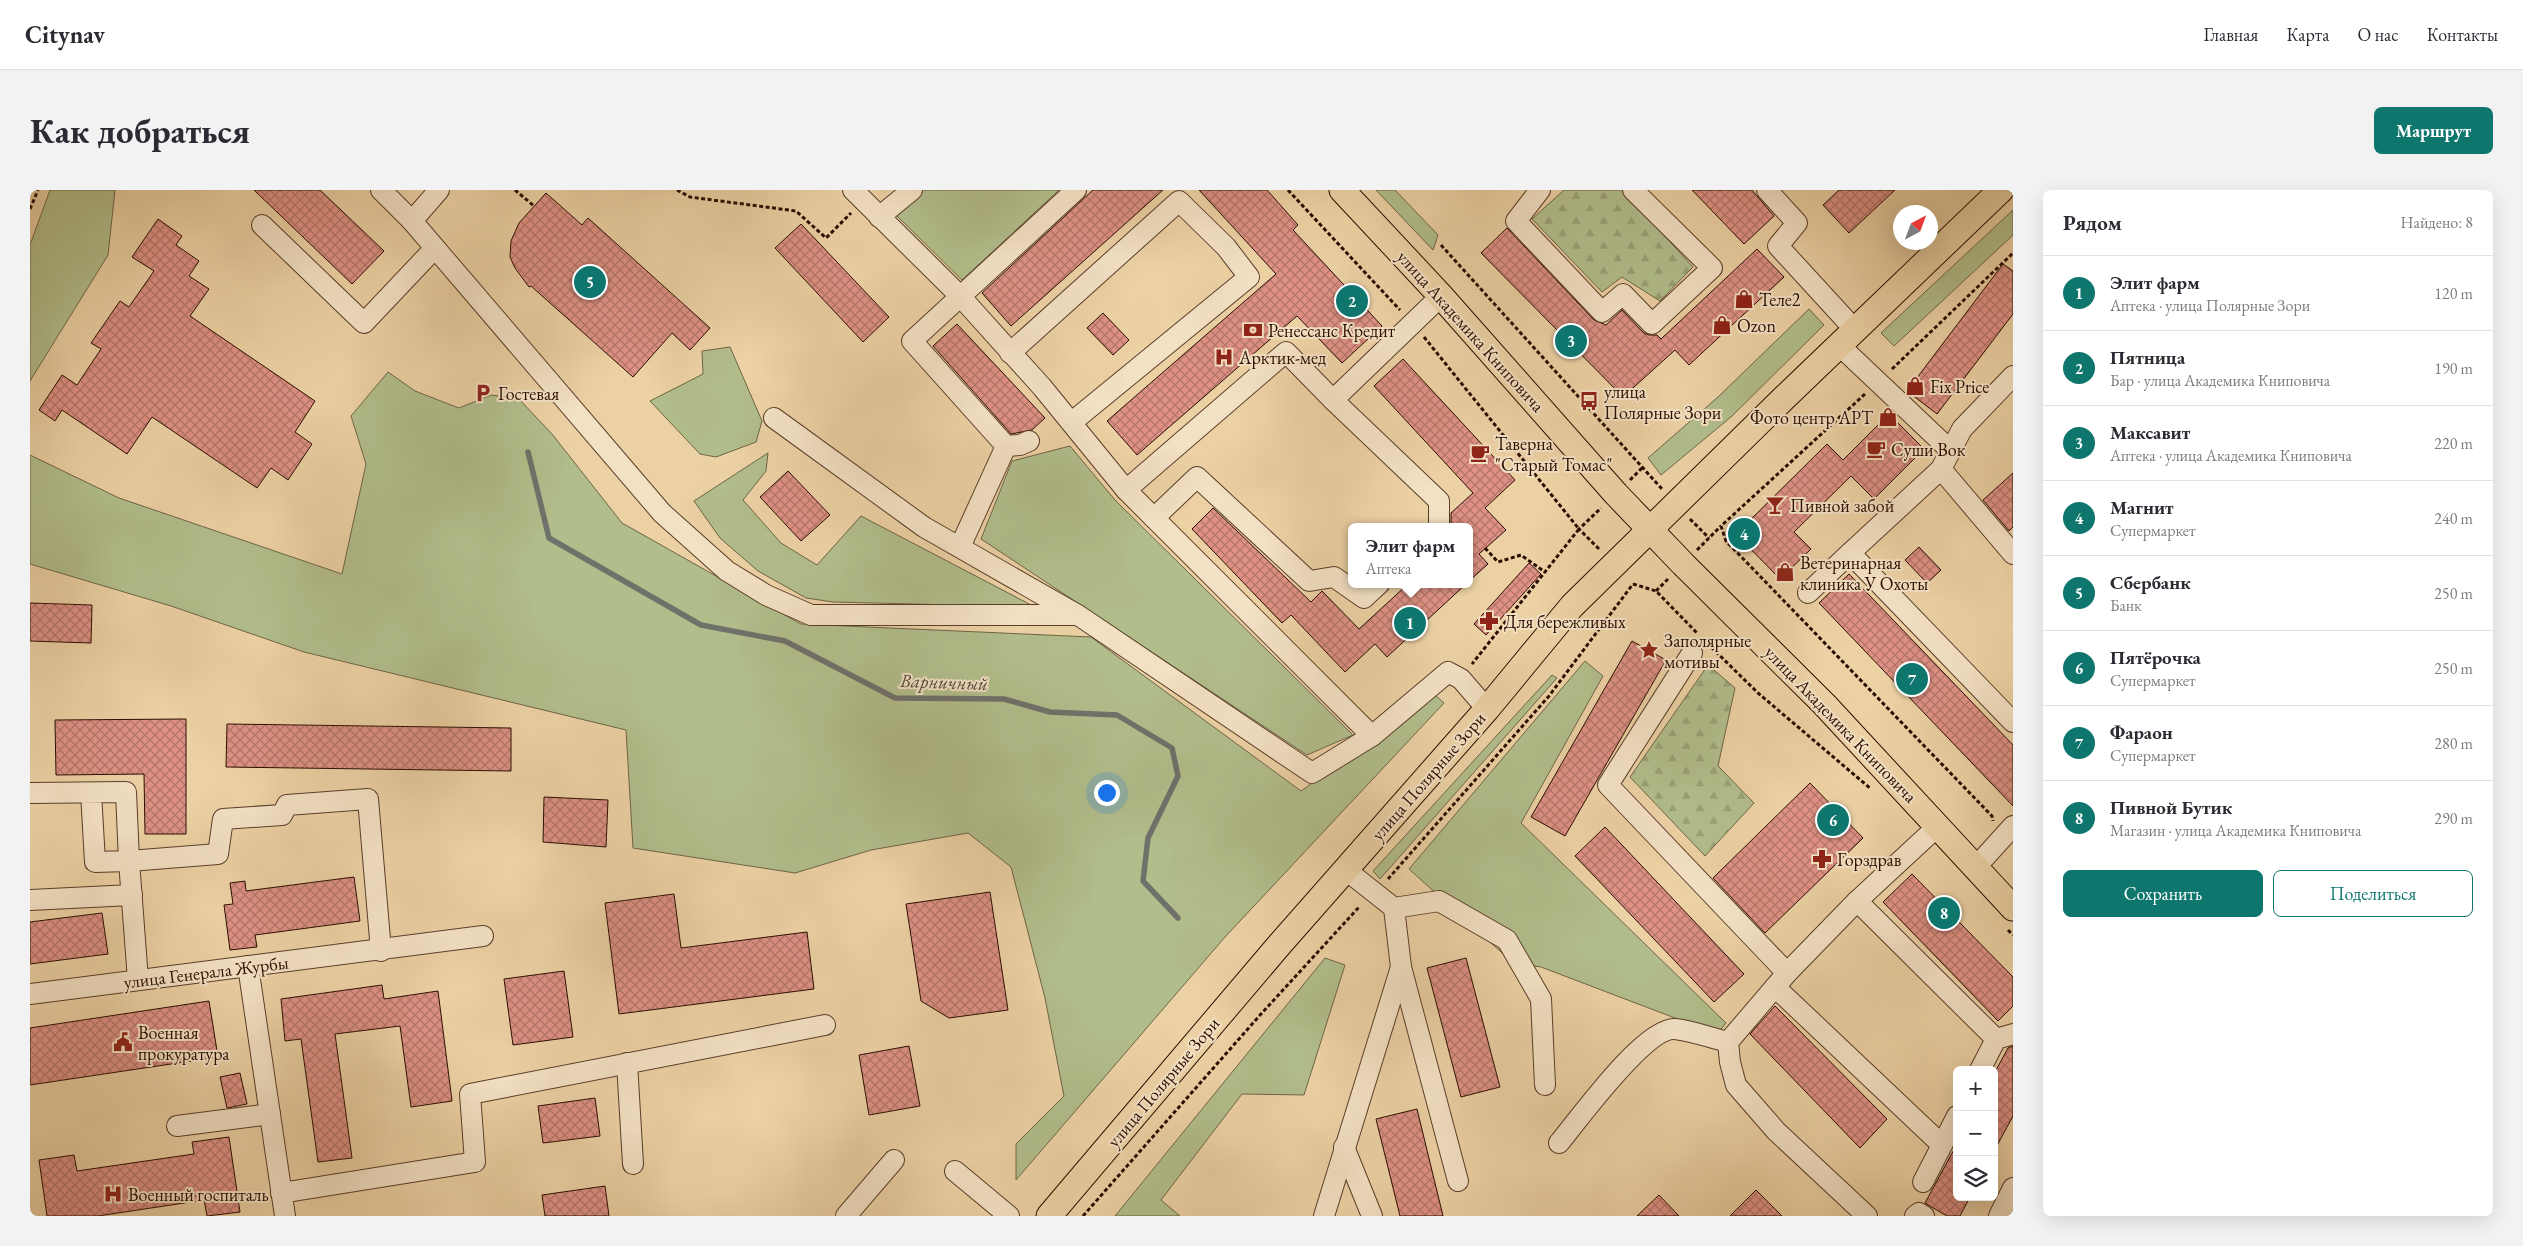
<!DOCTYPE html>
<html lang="ru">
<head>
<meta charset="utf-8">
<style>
  :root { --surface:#fff; --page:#f2f2f3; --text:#2b2b33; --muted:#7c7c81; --line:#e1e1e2; --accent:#0f766e }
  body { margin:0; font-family:"EB Garamond",serif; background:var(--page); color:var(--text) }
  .controls { position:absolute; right:15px; bottom:15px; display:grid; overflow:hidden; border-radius:8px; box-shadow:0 5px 20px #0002 }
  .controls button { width:45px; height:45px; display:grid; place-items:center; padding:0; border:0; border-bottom:1px solid var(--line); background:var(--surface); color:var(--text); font:25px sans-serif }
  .compass { position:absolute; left:1863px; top:15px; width:45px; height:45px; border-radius:50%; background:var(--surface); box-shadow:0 5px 20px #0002; rotate:41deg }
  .you { position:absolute; left:1076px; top:602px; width:18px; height:18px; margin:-12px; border:4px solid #fff; border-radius:50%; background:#1a73e8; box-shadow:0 0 0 8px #1a73e833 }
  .badge { display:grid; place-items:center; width:32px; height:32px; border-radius:50%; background:var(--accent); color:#fff; font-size:16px; font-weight:700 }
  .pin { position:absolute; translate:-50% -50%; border:2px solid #fff; box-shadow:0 1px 5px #0006 }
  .popup { position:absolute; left:1318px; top:333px; width:125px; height:65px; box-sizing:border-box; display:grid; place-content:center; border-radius:8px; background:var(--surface); filter:drop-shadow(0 1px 4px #0005); font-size:16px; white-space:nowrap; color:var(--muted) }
  .popup b { font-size:19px; color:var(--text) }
  .popup::after { content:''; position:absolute; left:50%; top:100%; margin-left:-10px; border:10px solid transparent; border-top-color:var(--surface) }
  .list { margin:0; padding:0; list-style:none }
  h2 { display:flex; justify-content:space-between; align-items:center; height:65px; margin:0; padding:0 20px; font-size:21px }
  h2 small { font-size:16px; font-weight:400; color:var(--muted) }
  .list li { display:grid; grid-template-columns:32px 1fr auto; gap:15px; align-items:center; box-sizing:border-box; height:75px; padding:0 20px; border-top:1px solid var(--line) }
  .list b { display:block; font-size:19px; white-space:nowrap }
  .list p { margin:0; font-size:16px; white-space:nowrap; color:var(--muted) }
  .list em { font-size:16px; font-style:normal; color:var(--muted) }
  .actions { display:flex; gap:10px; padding:15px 20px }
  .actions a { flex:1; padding:11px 0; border:1px solid var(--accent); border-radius:8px; text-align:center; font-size:18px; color:var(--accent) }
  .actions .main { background:var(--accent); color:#fff }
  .icon { flex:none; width:28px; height:28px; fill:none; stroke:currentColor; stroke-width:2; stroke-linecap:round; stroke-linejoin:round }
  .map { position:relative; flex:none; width:1983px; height:1026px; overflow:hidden; border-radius:8px }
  header { display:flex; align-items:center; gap:30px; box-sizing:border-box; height:70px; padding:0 25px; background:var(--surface); border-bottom:1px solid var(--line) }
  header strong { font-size:24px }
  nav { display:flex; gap:28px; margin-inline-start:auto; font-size:18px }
  .intro { display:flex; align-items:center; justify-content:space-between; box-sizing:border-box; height:120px; padding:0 30px }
  h1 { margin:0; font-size:35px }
  .button { padding:12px 22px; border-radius:8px; background:var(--accent); color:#fff; font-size:18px; font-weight:700 }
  main { display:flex; gap:30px; padding:0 30px }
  aside { flex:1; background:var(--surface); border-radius:8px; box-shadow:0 5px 20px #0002 }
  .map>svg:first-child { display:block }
  .grass { fill:#b1bd8b; stroke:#6e6446 }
  .forest { fill:url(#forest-firs); stroke:#6e6446 }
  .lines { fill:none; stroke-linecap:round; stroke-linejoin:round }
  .stream { stroke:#6f716b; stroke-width:5.5 }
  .building { fill:url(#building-cross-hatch); stroke:#2a0c00 }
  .minor-casing { stroke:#5a3d29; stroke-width:22 }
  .major-casing { stroke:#2a0c00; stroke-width:27 }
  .path { stroke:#2a0c00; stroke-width:3; stroke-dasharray:4 2.5; stroke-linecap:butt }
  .minor { stroke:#f3e1c4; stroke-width:20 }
  .major { stroke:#ecd1a4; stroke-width:25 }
  .labels { text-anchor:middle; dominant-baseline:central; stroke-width:4; stroke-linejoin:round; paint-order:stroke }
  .poi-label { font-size:18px; fill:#2a0c00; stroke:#f3e1c4; text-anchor:start }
  .street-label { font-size:18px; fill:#2a0c00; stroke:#f3e1c4 }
  .water-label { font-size:19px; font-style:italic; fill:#52473e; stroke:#f3e1c4 }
</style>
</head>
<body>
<header>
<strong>Citynav</strong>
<nav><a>Главная</a><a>Карта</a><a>О нас</a><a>Контакты</a></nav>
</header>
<div class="intro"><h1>Как добраться</h1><a class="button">Маршрут</a></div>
<main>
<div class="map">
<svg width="1983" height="1026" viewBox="0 0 1983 1026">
  <defs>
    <pattern id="forest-firs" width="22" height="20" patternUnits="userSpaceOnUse" patternTransform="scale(1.25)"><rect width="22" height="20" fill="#b1bd8b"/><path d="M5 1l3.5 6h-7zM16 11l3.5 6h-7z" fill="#98a176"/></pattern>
    <pattern id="building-cross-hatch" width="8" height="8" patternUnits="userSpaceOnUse" patternTransform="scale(1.25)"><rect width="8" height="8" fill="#de9184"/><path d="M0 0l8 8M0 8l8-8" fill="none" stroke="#b4756a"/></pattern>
  </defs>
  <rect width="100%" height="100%" fill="#ecd1a4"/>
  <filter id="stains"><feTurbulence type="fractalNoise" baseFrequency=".004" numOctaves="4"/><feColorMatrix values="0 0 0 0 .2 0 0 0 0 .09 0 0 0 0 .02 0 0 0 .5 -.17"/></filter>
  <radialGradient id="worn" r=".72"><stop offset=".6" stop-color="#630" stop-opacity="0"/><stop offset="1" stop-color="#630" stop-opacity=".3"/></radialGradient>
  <g class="grass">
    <path d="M20 0H85L78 65 0 191V55Z"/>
    <path d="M892 0H1029L932 90 864 23Z"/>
    <path d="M1346 0H1365L1408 45 1403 60Z"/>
    <path d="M1983 20V45L1864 156 1851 143Z"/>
    <path d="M1779 119 1794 135 1701 227 1631 285 1618 268 1688 207Z"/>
    <path d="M700 157 732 231 726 252 686 267 670 264 620 211 673 184 672 161Z"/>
    <path d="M358 182 385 201 429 218 461 205 488 208 522 244 592 333 771 434 1061 447 1271 601 1405 505 1414 513 1195 747 986 990V954L1034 906 1015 808 981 677 938 643 841 660 765 683 603 658 596 540 274 462 141 416 0 374V265L89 308 312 384 336 274 321 226Z"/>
    <path d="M1040 256 1085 310 1323 545 1277 565 951 349 982 271Z"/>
    <path d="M738 263 736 281 713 310 751 353 787 375 831 326 1005 417 803 412 776 408 728 381 690 348 664 311Z"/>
    <path d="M1555 471 1573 486 1491 633 1696 833 1687 844 1511 777 1482 772 1379 679Z"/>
    <path d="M1522 485 1527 488 1350 689 1343 681Z"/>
    <path d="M1295 768 1315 775 1274 905 1212 904 1131 1010 1150 1026H1085Z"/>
  </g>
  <g class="forest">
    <path d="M1534 0H1593L1663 77 1630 111 1592 87 1572 102 1502 29Z"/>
    <path d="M1678 475 1705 498 1688 576 1724 613 1675 666 1600 587Z"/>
  </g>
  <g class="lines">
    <path class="stream" d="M498 262 519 348 671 435 755 451 865 508 974 509 1020 522 1087 525 1142 558 1148 586 1118 648 1113 691 1148 728"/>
  </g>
  <g class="building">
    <path d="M224 0H290L354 61 322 94Z"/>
    <path d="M1063 0H1133L981 136 952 103Z"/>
    <path d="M1169 0H1237L1268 35 1263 40 1352 136 1312 173 1267 126 1107 265 1077 231 1246 84Z"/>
    <path d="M1662 0H1722L1744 26 1714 54Z"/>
    <path d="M1809 0H1865L1819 43 1793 15Z"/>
    <path d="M516 3 552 35 558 28 680 138 660 160 642 143 603 187 501 96 499 97 485 78 480 67 481 51 489 33Z"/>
    <path d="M128 29 152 46 146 55 169 71 159 86 179 99 160 126 285 211 265 242 282 254 258 290 241 278 227 298 122 227 97 264 32 220 25 231 9 220 32 185 47 195 71 159 61 153 90 111 99 117 124 81 102 67Z"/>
    <path d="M771 34 859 127 833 152 745 58Z"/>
    <path d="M1477 38 1564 130 1576 135 1592 120 1614 143 1619 145H1627L1631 149 1727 59 1754 87 1659 175 1645 160 1593 207 1451 63Z"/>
    <path d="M1973 74 1983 81V124L1907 224 1877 201Z"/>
    <path d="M1073 123 1099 150 1083 165 1057 138Z"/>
    <path d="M927 134 1015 228 1002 240 981 244 903 156Z"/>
    <path d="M1373 169 1485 290 1455 318 1476 340 1449 364 1458 374 1439 391V337H1424L1421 333V323L1443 303 1344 196Z"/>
    <path d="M1859 224 1894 259 1844 309 1821 286 1764 342 1781 359 1750 389 1706 344 1797 254 1813 270Z"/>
    <path d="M758 281 800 325 771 351 730 307Z"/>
    <path d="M1983 283V337L1979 341 1953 310Z"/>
    <path d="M1183 318 1281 412 1292 401 1329 439 1378 394H1436L1357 467 1345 454 1315 482 1261 425 1252 433 1162 339Z"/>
    <path d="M1889 357 1911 380 1897 393 1875 370Z"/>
    <path d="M1499 373 1511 384 1456 445 1444 434Z"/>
    <path d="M1819 384 1983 555V616L1789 413Z"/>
    <path d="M0 413 62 415 61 453 0 451Z"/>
    <path d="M1602 451 1636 470 1535 646 1501 627Z"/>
    <path d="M156 529V644H115L114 584 26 585 25 530Z"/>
    <path d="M197 534 481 538V581L196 577Z"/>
    <path d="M1780 593 1833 648 1735 743 1683 688Z"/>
    <path d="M514 607 578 610 576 657 513 652Z"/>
    <path d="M1575 637 1714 784 1684 812 1545 666Z"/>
    <path d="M1882 684 1983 787V816L1968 831 1853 712Z"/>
    <path d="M324 687 330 731 225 745 227 757 200 760 194 715 203 714 200 693 215 691 216 701Z"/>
    <path d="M960 702 978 820 919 828 891 811 876 714Z"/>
    <path d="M644 704 651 758 777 742 784 799 589 824 575 713Z"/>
    <path d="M72 723 78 764 0 774V732Z"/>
    <path d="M1436 768 1470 897 1431 907 1397 778Z"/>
    <path d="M534 781 543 847 483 855 474 789Z"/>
    <path d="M352 795 354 809 408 801 422 911 381 917 370 836 305 844 322 968 288 972 271 849 255 851 251 809Z"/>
    <path d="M179 811 188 867 0 895V838Z"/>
    <path d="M1745 816 1857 929 1830 958 1720 844Z"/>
    <path d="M879 856 890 916 839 925 829 865Z"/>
    <path d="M1983 856V926L1964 961V884L1978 858Z"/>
    <path d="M210 883 217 914 197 918 190 887Z"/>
    <path d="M565 908 570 946 513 953 508 916Z"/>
    <path d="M1387 919 1413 1026H1370L1346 929Z"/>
    <path d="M199 947 210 1022 177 1026 174 1010 68 1026H17L9 970 44 965 47 981 164 964 162 952Z"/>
    <path d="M1927 954V1007H1940L1930 1026H1917L1895 1013Z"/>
    <path d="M575 996 579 1026H515L512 1005Z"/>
    <path d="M1726 1000 1752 1026H1700Z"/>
    <path d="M1629 1005 1649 1026H1607Z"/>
  </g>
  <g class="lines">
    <g class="minor-casing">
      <g id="minor">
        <path d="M351 0 382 31 632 323 697 381 736 405 781 425H1048L1282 583 1342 546"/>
        <path d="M823 0 930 106 1012 197 1096 300 1342 546 1418 482 1431 489 1457 519"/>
        <path d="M1510 0 1486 31 1572 122 1593 104 1622 134 1682 78 1603 0"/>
        <path d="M1737 0 1767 33 1748 56 1825 140"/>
        <path d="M849 27 882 0"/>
        <path d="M382 31 409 0"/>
        <path d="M232 35 334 133 405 58"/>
        <path d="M1810 156 1921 261"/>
        <path d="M980 163 1149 11 1196 57 1219 87 1042 232"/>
        <path d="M1983 186 1932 239 1911 279 1820 363 1983 532"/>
        <path d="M1303 210 1411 106"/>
        <path d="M744 228 894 337 1046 424"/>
        <path d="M976 256 990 255 999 251"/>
        <path d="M1911 279 1983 364"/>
        <path d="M1096 300 1256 162 1303 210 1409 311V337"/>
        <path d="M1124 328 1167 287 1279 391 1304 387 1334 408 1349 394"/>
        <path d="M930 357 976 256 882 151 1046 0"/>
        <path d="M1778 403 1820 363"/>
        <path d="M1662 463 1578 595 1757 783"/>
        <path d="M0 603 96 602 99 671 65 672 61 603"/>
        <path d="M1945 678 1983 636"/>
        <path d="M1316 680 1364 718 1371 777 1428 991"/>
        <path d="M0 710 102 705"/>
        <path d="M1827 711 1966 849"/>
        <path d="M1364 718 1409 711 1477 750 1511 809 1515 895"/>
        <path d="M218 776 255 1026"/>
        <path d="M108 790 99 671 188 664 193 629 252 625 257 615 338 609 351 761"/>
        <path d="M1745 797 1912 955"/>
        <path d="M0 804 453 746"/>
        <path d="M597 873 603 974"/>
        <path d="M1950 880 1966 849 1983 844"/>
        <path d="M147 936 240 924"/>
        <path d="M1529 953C1549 929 1615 837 1645 839 1663 841 1681 848 1698 852"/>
        <path d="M1314 957 1342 1026"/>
        <path d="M925 981 979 1026"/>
        <path d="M1893 992 1927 926"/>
        <path d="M251 1003 445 972 440 904 795 835"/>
        <path d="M816 1026 864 970"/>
        <path d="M1294 1026 1371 777"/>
        <path d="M1837 1026 1746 941 1706 895 1700 872 1698 852 1757 783 1827 711 1908 636"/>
        <path d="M1885 1026 1889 1023 1894 1026"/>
        <path d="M1969 1026 1983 998"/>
      </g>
    </g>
    <g class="major-casing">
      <g id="major">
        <path d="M1312 0 1411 106 1586 304 1653 374 1794 514 1983 718"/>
        <path d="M1019 1026 1250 754 1457 519 1542 416 1754 208 1971 0"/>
      </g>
    </g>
    <g class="path">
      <path d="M485 0 504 16"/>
      <path d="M647 0 660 7 766 21 796 48 821 23"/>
      <path d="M1258 0 1370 120"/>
      <path d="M0 19 8 0"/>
      <path d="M1411 55 1632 299"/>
      <path d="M1394 147 1549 339 1442 474"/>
      <path d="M1862 179 1983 63"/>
      <path d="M1835 204 1691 336 1696 351 1962 626 1963 631"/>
      <path d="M1600 290 1612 278"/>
      <path d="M1660 329 1679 348"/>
      <path d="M1455 358 1468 372 1491 365 1515 382"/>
      <path d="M1569 359 1549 339 1571 318"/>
      <path d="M1667 360 1691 336"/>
      <path d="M1603 394 1626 401 1668 444"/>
      <path d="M1626 401 1638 389"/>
      <path d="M1681 457 1728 503 1841 599"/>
      <path d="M1358 689 1519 506 1603 394"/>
      <path d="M1978 740 1983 745"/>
      <path d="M1053 1026 1231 824 1330 716"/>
    </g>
    <use href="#minor" class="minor"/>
    <use href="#major" class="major"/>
  </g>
  <defs>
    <g id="shop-bare" transform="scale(1.5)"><path d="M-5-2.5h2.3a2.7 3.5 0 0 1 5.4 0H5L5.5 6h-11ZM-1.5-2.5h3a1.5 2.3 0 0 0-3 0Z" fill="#8f2418" stroke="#f3e1c4" stroke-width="2.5" paint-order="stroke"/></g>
    <g id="bank-bare" transform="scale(1.5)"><path d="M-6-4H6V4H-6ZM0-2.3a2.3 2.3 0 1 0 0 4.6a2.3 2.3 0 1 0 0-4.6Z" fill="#8f2418" stroke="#f3e1c4" stroke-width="2.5" paint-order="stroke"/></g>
    <g id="hospital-bare" transform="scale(1.5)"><path d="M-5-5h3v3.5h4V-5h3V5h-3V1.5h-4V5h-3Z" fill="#8f2418" stroke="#f3e1c4" stroke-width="2.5" paint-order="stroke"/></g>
    <g id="parking-bare" transform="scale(1.5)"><path d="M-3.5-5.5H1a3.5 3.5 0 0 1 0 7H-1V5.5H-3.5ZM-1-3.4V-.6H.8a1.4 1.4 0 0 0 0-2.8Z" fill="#8f2418" stroke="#f3e1c4" stroke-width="2.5" paint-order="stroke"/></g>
    <g id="bus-bare" transform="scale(1.5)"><path d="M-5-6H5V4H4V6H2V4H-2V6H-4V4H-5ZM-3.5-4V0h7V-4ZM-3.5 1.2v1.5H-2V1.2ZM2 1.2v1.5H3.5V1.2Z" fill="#8f2418" stroke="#f3e1c4" stroke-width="2.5" paint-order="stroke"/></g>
    <g id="cafe-bare" transform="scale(1.5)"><path d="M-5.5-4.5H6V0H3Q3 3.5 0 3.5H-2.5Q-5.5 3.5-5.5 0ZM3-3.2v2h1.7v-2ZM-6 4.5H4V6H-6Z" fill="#8f2418" stroke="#f3e1c4" stroke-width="2.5" paint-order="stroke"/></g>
    <g id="bar-bare" transform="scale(1.5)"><path d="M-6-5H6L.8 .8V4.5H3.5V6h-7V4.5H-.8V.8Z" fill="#8f2418" stroke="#f3e1c4" stroke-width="2.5" paint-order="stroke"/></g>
    <g id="pharmacy-bare" transform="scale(1.5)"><path d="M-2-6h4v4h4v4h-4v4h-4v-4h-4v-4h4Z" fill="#8f2418" stroke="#f3e1c4" stroke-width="2.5" paint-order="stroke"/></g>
    <g id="sight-bare" transform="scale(1.5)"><path d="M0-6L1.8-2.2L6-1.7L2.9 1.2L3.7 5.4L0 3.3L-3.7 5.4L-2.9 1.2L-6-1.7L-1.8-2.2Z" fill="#8f2418" stroke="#f3e1c4" stroke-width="2.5" paint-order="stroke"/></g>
    <g id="civic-bare" transform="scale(1.5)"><path d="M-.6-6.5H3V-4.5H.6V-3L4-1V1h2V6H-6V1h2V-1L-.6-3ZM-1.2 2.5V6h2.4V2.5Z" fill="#8f2418" stroke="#f3e1c4" stroke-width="2.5" paint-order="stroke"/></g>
  </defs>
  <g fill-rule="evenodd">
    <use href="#shop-bare" x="1714" y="109"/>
    <use href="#shop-bare" x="1692" y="135"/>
    <use href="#bank-bare" x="1223" y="140"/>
    <use href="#hospital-bare" x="1194" y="167"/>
    <use href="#shop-bare" x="1885" y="196"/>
    <use href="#parking-bare" x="453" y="203"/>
    <use href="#bus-bare" x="1559" y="211"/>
    <use href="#shop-bare" x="1858" y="227"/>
    <use href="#cafe-bare" x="1846" y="259"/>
    <use href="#cafe-bare" x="1450" y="263"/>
    <use href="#bar-bare" x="1745" y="315"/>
    <use href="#shop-bare" x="1755" y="382"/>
    <use href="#pharmacy-bare" x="1459" y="431"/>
    <use href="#sight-bare" x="1619" y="460"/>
    <use href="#pharmacy-bare" x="1792" y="669"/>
    <use href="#civic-bare" x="93" y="852"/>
    <use href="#hospital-bare" x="83" y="1004"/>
  </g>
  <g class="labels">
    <g class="poi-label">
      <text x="1729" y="109">Теле2</text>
      <text x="1707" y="135">Ozon</text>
      <text x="1238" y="140">Ренессанс Кредит</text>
      <text x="1209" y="167">Арктик-мед</text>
      <text x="1900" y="196">Fix Price</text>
      <text x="1574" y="201">улица<tspan x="1574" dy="21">Полярные Зори</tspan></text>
      <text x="468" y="203">Гостевая</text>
      <text x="1843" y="227" text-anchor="end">Фото центр АРТ</text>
      <text x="1465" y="253">Таверна<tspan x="1465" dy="21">"Старый Томас"</tspan></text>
      <text x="1861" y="259">Суши Вок</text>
      <text x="1760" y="315">Пивной забой</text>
      <text x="1770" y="372">Ветеринарная<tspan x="1770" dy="21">клиника У Охоты</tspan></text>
      <text x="1474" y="431">Для бережливых</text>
      <text x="1634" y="450">Заполярные<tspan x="1634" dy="21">мотивы</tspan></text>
      <text x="1807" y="669">Горздрав</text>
      <text x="108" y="842">Военная<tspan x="108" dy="21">прокуратура</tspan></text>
      <text x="98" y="1004">Военный госпиталь</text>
    </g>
    <g class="street-label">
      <text transform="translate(1441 141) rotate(48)">улица Академика Книповича</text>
      <text transform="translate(1811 534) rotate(46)">улица Академика Книповича</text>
      <text transform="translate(1398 586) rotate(-49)">улица Полярные Зори</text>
      <text transform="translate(176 782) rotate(-7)">улица Генерала Журбы</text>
      <text transform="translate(1133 892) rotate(-50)">улица Полярные Зори</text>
    </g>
    <g class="water-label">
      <text transform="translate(914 492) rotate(2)">Варничный</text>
    </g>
  </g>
  <rect width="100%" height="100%" filter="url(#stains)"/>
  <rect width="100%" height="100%" fill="url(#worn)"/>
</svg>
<div class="controls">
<button>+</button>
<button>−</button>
<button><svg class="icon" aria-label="layers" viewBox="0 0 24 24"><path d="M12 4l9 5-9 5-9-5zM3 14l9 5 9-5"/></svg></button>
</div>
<svg class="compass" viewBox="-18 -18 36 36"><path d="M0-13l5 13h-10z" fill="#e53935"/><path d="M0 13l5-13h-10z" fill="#7c7c81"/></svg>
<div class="you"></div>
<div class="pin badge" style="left:1380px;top:433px">1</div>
<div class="popup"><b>Элит фарм</b>Аптека</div>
<div class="pin badge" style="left:1322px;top:111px">2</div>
<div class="pin badge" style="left:1541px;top:151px">3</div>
<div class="pin badge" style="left:1714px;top:344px">4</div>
<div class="pin badge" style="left:560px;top:92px">5</div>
<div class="pin badge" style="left:1803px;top:630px">6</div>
<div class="pin badge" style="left:1882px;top:489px">7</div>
<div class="pin badge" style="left:1914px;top:723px">8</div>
</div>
<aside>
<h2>Рядом<small>Найдено: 8</small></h2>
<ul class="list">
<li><span class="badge">1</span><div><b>Элит фарм</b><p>Аптека · улица Полярные Зори</p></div><em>120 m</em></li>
<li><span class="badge">2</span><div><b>Пятница</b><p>Бар · улица Академика Книповича</p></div><em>190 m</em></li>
<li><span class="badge">3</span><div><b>Максавит</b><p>Аптека · улица Академика Книповича</p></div><em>220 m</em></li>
<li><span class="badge">4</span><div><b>Магнит</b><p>Супермаркет</p></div><em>240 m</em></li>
<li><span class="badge">5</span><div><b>Сбербанк</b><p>Банк</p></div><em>250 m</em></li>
<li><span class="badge">6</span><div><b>Пятёрочка</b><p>Супермаркет</p></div><em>250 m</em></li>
<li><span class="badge">7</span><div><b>Фараон</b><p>Супермаркет</p></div><em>280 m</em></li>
<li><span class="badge">8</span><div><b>Пивной Бутик</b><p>Магазин · улица Академика Книповича</p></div><em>290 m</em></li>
</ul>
<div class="actions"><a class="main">Сохранить</a><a>Поделиться</a></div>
</aside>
</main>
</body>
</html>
